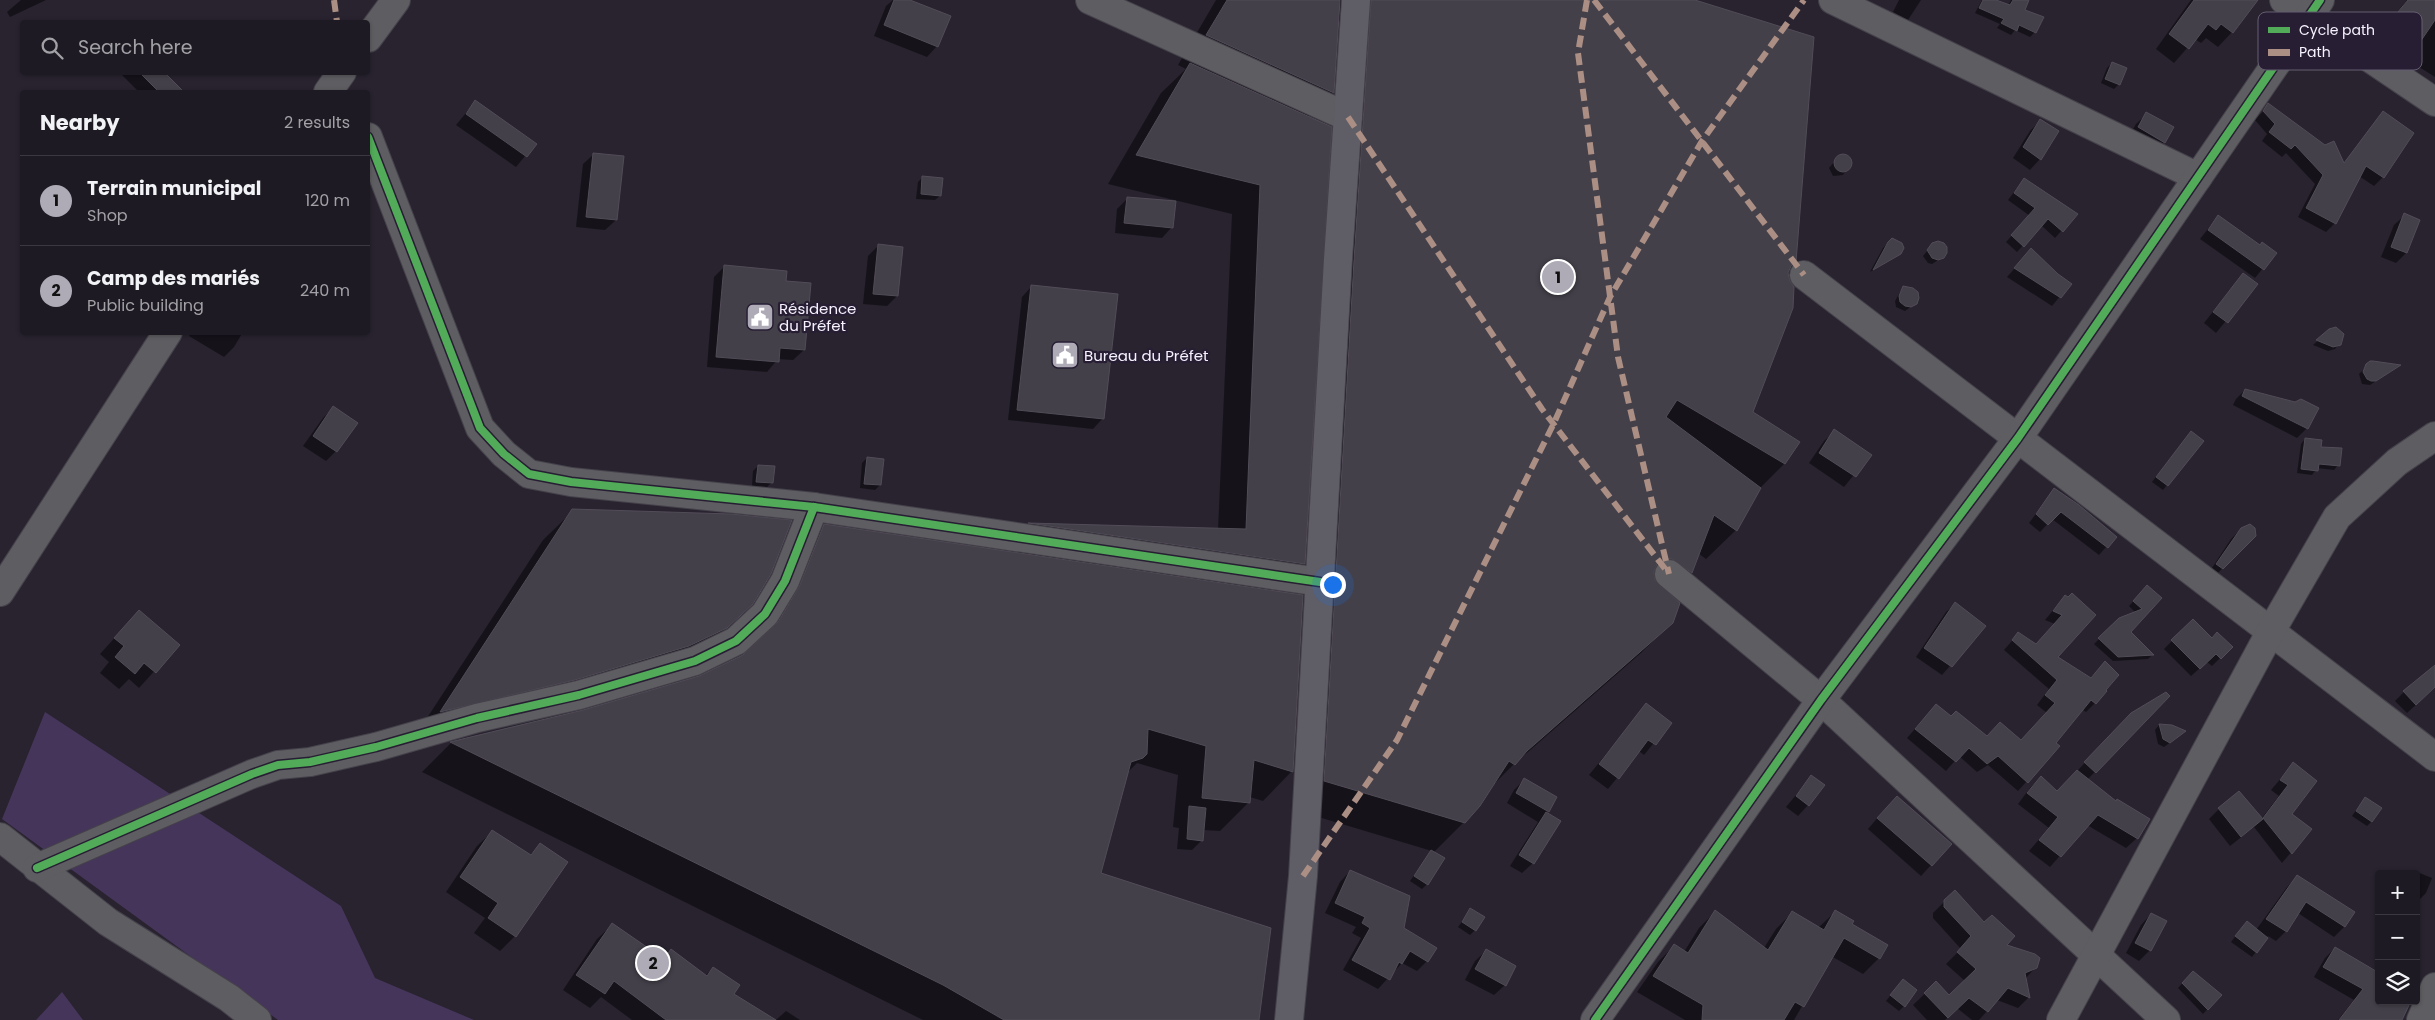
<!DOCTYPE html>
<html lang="en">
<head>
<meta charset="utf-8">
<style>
  :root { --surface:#1e1a23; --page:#26232b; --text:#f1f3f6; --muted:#a1a1a6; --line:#3c3841; --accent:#aeaab6 }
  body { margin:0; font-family:Poppins,sans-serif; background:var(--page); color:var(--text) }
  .controls { position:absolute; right:15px; bottom:15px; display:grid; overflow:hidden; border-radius:5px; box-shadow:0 1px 4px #0004 }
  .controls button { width:45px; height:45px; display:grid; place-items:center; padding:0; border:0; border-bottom:1px solid var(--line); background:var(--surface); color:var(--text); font:25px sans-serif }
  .you { position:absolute; left:1332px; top:584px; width:18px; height:18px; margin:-12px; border:4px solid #fff; border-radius:50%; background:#1a73e8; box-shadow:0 0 0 8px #1a73e833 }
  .badge { display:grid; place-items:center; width:32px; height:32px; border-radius:50%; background:var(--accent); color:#111; font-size:16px; font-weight:700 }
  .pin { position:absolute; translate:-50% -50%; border:2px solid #fff; box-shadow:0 1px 5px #0006 }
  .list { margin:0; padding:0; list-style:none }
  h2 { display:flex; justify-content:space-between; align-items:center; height:65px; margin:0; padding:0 20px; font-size:21px }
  h2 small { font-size:16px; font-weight:400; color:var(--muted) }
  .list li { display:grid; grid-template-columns:32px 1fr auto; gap:15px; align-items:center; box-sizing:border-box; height:90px; padding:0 20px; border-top:1px solid var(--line) }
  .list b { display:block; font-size:19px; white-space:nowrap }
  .list p { margin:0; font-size:16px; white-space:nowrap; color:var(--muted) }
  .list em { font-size:16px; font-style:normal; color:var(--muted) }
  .icon { flex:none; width:28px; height:28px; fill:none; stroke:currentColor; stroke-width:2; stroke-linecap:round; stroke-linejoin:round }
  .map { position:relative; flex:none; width:2435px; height:1020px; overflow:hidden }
  .search { position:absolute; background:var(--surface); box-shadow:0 1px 4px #0004; left:20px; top:20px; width:350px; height:55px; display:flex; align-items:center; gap:12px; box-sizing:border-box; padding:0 18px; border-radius:5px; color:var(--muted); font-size:19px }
  .panel { position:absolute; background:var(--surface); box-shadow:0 1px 4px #0004; left:20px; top:90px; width:350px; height:245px; border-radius:5px }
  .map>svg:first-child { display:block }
  .green { fill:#45355b }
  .shadow { fill:#0007 }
  .building { fill:#44404a; stroke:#514c57 }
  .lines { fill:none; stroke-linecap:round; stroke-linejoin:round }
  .minor-casing { stroke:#45414b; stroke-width:30 }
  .major-casing { stroke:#45414b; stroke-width:30 }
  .minor { stroke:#5e5d61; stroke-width:28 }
  .major { stroke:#5f5d65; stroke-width:28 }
  .quiet { stroke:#ac8f84; stroke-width:6; stroke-dasharray:12 6; stroke-linecap:butt }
  .cycleway-casing { stroke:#271e34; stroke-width:11 }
  .cycleway { stroke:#51ab58; stroke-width:8 }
  .labels { text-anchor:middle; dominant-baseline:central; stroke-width:4.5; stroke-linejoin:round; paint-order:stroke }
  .poi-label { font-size:15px; fill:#f6f2fe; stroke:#271e34; text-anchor:start }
  .key { fill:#271e34; stroke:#655e71; stroke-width:1 }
  .key-label { font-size:14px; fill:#f6f2fe }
</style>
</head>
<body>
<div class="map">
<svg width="2435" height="1020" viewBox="0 0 2435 1020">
  <rect width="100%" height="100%" fill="#28232f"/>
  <g class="green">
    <path d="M45 712 341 906 375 978 474 1020H278L2 819Z"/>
    <path d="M62 992 83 1020H36Z"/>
  </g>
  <g class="shadow">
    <path d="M21 0H46L10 17 7 12Z"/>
    <path d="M893 0H907L937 46 927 57 874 36 886 6Z"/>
    <path d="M1216 0H1691L1790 267 1751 413 1798 443 1784 464 1759 489 1736 530 1706 559 1698 553 1691 572 1668 594 1672 622 1642 652 1512 766 1489 789 1464 822 1433 853 1427 884 1422 889 1410 881 1432 851 1295 810 1341 23 1338 19 1333 93 1308 117 1304 563 1275 592 1292 771 1263 801 1250 797 1249 802 1220 831 1203 830 1202 840 1192 850 1177 849 1179 828 1173 827 1178 775 1137 763 1127 773 1099 874 1257 1020H923L422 772 451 743 584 711 700 677 744 656 752 648 771 617 795 555 824 526 1001 552 1028 524 1218 530 1232 214 1108 184 1161 93 1186 69 1178 65Z"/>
    <path d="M1899 0H1921L1908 20 1893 12Z"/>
    <path d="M1982 0H1992L2008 6 2011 0H2028L2024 11 2035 32 2030 37 2015 30 2011 35 1997 28 2000 24 1975 13Z"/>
    <path d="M2191 0H2249L2232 32 2218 47 2206 38 2201 43 2195 39 2174 63 2156 49Z"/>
    <path d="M2407 0H2435V77L2408 60 2396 72 2365 50Z"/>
    <path d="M2112 63 2119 84 2114 89 2101 83 2107 68Z"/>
    <path d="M119 72H162L176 86 169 92H139Z"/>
    <path d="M475 102 535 144 516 167 456 125Z"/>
    <path d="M2269 105 2343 164 2384 113 2383 177 2374 186 2359 176 2335 223 2326 232 2298 217 2315 184 2286 153 2282 157 2262 141 2267 134 2255 120Z"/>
    <path d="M2147 114 2164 142 2154 152 2128 138 2136 124Z"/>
    <path d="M2040 121 2057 132 2040 159 2030 170 2013 158 2030 131Z"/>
    <path d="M594 154 616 220 605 230 576 227 583 164Z"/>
    <path d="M1840 155 1849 157 1851 161 1843 175 1833 176 1829 168Z"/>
    <path d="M923 177 940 196 935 200 916 199 918 182Z"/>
    <path d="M2024 179 2076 214 2055 238 2041 225 2017 252 2006 242 2030 216 2008 200Z"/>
    <path d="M1127 199 1172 227 1162 238 1115 233 1117 209Z"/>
    <path d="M2405 215 2406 253 2396 263 2381 257 2394 225Z"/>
    <path d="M2218 216 2259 246 2275 253 2255 278 2200 239Z"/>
    <path d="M1889 242 1900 253 1870 272 1883 248Z"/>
    <path d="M1933 244 1943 257 1932 264 1928 263 1923 256Z"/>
    <path d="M878 246 897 296 887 306 863 304 868 256Z"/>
    <path d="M2031 250 2057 275 2070 284 2052 306 2007 277Z"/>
    <path d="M724 267 785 282 804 350 793 360 778 359 767 372 707 367 714 277Z"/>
    <path d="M2243 274 2256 284 2216 333 2204 323Z"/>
    <path d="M1032 286 1103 418 1093 429 1008 420 1022 297Z"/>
    <path d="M1903 287 1916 303 1905 311 1896 307 1895 301Z"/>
    <path d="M2335 329 2341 332 2343 338 2335 349 2328 351 2313 345 2330 330Z"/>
    <path d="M191 332H243L234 347 224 357 189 336Z"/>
    <path d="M2371 363 2399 366 2370 385 2362 384 2359 374Z"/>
    <path d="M2245 390 2317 408 2307 428 2297 438 2233 405 2236 399Z"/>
    <path d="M333 408 336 451 326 461 303 446 323 418Z"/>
    <path d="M1835 431 1870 455 1844 487 1809 463 1824 441Z"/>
    <path d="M2187 437 2167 485 2163 490 2152 482Z"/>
    <path d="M2305 439 2320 448 2338 465 2334 470 2317 468 2312 475 2297 473 2301 444Z"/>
    <path d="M867 458 880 485 875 490 860 488 862 463Z"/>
    <path d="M758 466 772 482 767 487 752 486 753 471Z"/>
    <path d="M2055 489 2115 537 2099 555 2052 519 2040 532 2029 523Z"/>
    <path d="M573 511 752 603 696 657 412 741 543 540Z"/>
    <path d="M2241 529 2255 535 2213 578 2208 574 2231 539Z"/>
    <path d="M2147 587 2160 598 2130 632 2152 655 2148 659 2113 661 2094 644 2120 619 2136 613 2129 606Z"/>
    <path d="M2065 596 2056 658 2090 679 2105 663 2095 703 2086 712 2082 709 2055 744 2058 746 2018 791 1988 765 1977 772 1959 756 1946 771 1907 738 1936 705 1951 718 1987 737 2021 741 2047 713 2037 705 2049 689 2004 650 2018 634 2036 645 2055 624 2045 620Z"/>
    <path d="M1955 604 1985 626 1942 675 1916 657 1946 612Z"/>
    <path d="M139 611 178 645 139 688 129 679 119 689 100 673 109 662 100 654Z"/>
    <path d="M2193 620 2220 658 2212 666 2207 662 2191 676 2164 649Z"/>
    <path d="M2435 674V687L2407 713 2395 701 2416 680 2418 681Z"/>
    <path d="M2168 696 2087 780 2137 838 2126 848 2087 825 2050 867 2029 851 2049 828 2018 804 2030 788 2041 778 2057 792 2125 721Z"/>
    <path d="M1646 705 1670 723 1644 755 1639 751 1608 789 1589 775Z"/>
    <path d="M2159 725 2184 732 2164 747 2158 744 2155 730Z"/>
    <path d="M2293 764 2290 814 2310 830 2282 863 2254 827 2230 846 2209 819 2219 809 2261 819 2279 796 2271 790Z"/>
    <path d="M1811 777 1808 805 1798 816 1786 807Z"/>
    <path d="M1524 780 1548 811 1533 863 1522 873 1510 866 1538 822 1507 803 1514 790Z"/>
    <path d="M2365 798 2371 822 2367 826 2352 816Z"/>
    <path d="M1886 808 1950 844 1921 876 1868 829Z"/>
    <path d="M492 832 529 856 540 844 515 936 500 951 474 933 485 918 446 892 477 846Z"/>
    <path d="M2412 870 2432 878 2426 893 2416 903V874H2403Z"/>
    <path d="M1350 871 1402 929 1427 961 1417 971 1402 963 1378 989 1343 970 1361 938 1352 933 1356 927 1325 913 1340 882Z"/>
    <path d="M2297 877 2344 927 2334 937 2298 913 2286 931 2276 941 2268 936 2252 957 2231 942 2242 928 2256 930 2287 887Z"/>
    <path d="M1945 901 2036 967 2025 979 2029 997 2018 1008 1997 1000 1979 1020H1972L1957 1008 1945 1020H1927L1913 1005 1936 983 1949 996 1965 981 1946 964 1961 949 1933 918V913Z"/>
    <path d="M1471 910 1475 930 1470 935 1458 927Z"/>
    <path d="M1715 912 1764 948 1776 929 1792 913 1818 928 1835 912 1850 924 1879 958 1863 974 1831 956 1794 1020H1685L1637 992 1658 962 1674 946 1684 952 1699 928Z"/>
    <path d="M2151 914 2165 921 2150 950 2139 961 2126 953 2141 925Z"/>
    <path d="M612 925 663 959 671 951 705 976 713 968 733 994 774 1020H632L601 997 590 1008 563 990 597 939Z"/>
    <path d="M2335 948 2379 972V1001L2400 1020H2338L2354 1000 2314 977 2325 958Z"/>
    <path d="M1486 951 1505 985 1494 995 1465 980 1475 961Z"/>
    <path d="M2193 972 2220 995 2203 1014 2178 988Z"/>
    <path d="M1903 980 1904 1006 1899 1011 1886 1001Z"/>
    <path d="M786 1011 800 1020H776Z"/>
  </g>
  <g class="building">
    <path d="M894 0H910L951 16 938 47 884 25Z"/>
    <path d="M1227 0H1340L1334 93 1206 35Z"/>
    <path d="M1371 0H1695L1814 37 1796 262 1791 266 1788 273 1790 281 1794 287 1793 308 1753 412 1800 442 1785 464 1677 400 1666 417 1761 488 1737 531 1714 515 1692 573 1672 559H1664L1657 564 1654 572 1655 580 1680 603 1673 623 1527 751 1515 765 1509 761 1480 806 1465 823 1324 781 1354 260Z"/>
    <path d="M1983 0H1996L2010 5 2013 0H2029L2025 10 2044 17 2036 33 2019 25 2017 31 2001 23 2004 19 1979 8Z"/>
    <path d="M2194 0H2258L2233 33 2221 24 2216 30 2208 24 2189 49 2169 34Z"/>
    <path d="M2408 0H2435V20L2406 63 2374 40Z"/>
    <path d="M2112 62 2127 68 2120 85 2105 79Z"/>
    <path d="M1190 63 1332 127 1305 564 1028 523 1246 529 1260 185 1136 155Z"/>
    <path d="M139 72H164L184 92H159Z"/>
    <path d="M475 100 537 144 527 157 466 114Z"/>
    <path d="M2268 103 2325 145 2334 141 2344 163 2383 111 2414 133 2384 178 2366 166 2336 224 2306 208 2323 175 2295 145 2291 149 2269 132 2275 124 2263 111Z"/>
    <path d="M2146 112 2174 127 2165 143 2138 127Z"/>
    <path d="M2040 119 2059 131 2041 160 2023 147Z"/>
    <path d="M593 153 624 156 617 220 586 217Z"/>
    <circle cx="1843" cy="163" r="9"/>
    <path d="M922 176 943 178 941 196 921 194Z"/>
    <path d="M2024 178 2078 214 2063 232 2048 219 2024 247 2011 235 2035 208 2014 193Z"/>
    <path d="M1127 197 1176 201 1173 228 1124 223Z"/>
    <path d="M2404 213 2420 220 2407 253 2391 247Z"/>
    <path d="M2218 215 2260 245 2262 242 2277 253 2264 270 2208 230Z"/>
    <path d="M1892 238 1902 243 1904 248 1901 254 1873 270 1888 242Z"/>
    <path d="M1938 241 1944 243 1947 247V253L1944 258 1938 260 1932 258 1927 250 1932 243Z"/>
    <path d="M878 244 903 247 898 296 873 294Z"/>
    <path d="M2031 248 2058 274 2072 284 2061 298 2014 268Z"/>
    <path d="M724 265 787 271 786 281 811 283 805 350 780 348 779 362 716 357Z"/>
    <path d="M2243 273 2258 284 2228 323 2213 312Z"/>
    <path d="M1031 285 1118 294 1104 419 1017 410Z"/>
    <path d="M1903 286 1913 288 1918 292 1919 298 1917 304 1911 307 1905 306 1900 302 1899 296Z"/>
    <path d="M2336 327 2344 334 2341 345 2333 347 2316 340 2329 329Z"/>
    <path d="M2370 361H2373L2401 365 2376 381H2371L2367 379 2363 372 2366 364Z"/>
    <path d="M2245 389 2295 402 2301 399 2319 408 2308 429 2242 396Z"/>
    <path d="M333 406 358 423 337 452 313 436Z"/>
    <path d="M1834 429 1872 455 1856 477 1819 453Z"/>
    <path d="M2191 431 2204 441 2168 486 2156 477Z"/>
    <path d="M2305 438 2322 440 2321 447 2342 448 2340 466 2319 464 2318 471 2301 469Z"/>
    <path d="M867 457 884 459 881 485 864 484Z"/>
    <path d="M758 465 775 466 773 483 756 482Z"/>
    <path d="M2054 488 2079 505 2117 537 2108 548 2061 512 2048 525 2036 514Z"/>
    <path d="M572 509 731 514 792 520 771 574 753 604 727 628 689 646 575 680 440 712Z"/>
    <path d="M824 524 1303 595 1293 772 1254 760 1250 803 1202 798 1206 746 1148 729 1147 754 1143 758 1131 762 1101 873 1271 928 1259 1020H1004L943 985 450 742 583 710 699 676 743 655 778 622 799 587Z"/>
    <path d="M2250 524 2255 528 2256 536 2223 569 2216 564 2241 528Z"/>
    <path d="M2147 585 2162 598 2131 632 2154 655 2118 657 2098 638 2119 618 2142 609 2133 601Z"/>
    <path d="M2072 593 2096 615 2058 657 2091 678 2105 661 2119 675 2106 690 2107 691 2096 704 2091 700 2056 743 2060 746 2028 783 1998 756 1987 764 1969 748 1956 762 1915 729 1936 704 1951 716 1956 711 1987 736 2000 722 2021 740 2055 703 2045 695 2057 680 2012 640 2018 632 2036 644 2062 615 2053 611 2065 595 2068 597Z"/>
    <path d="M1955 602 1986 626 1952 667 1924 648Z"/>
    <path d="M139 610 180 645 156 673 144 663 135 674 115 657 124 646 114 638Z"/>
    <path d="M2193 619 2212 638 2217 632 2233 647 2221 659 2216 654 2200 669 2171 640Z"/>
    <path d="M2435 665V687L2416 705 2403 691Z"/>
    <path d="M2166 692 2170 696 2096 773 2084 762 2131 713Z"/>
    <path d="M1646 703 1672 723 1656 745 1648 740 1619 779 1599 764Z"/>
    <path d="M2159 724 2172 725 2186 731 2170 743 2163 739Z"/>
    <path d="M2293 762 2317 781 2292 814 2312 829 2292 854 2263 818 2288 785 2280 780Z"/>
    <path d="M2077 770 2116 801 2117 799 2150 819 2138 839 2098 815 2061 857 2039 840 2058 817 2027 793 2041 776 2057 791Z"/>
    <path d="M1811 775 1825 785 1809 806 1796 796Z"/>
    <path d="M1524 778 1557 797 1549 812 1516 793Z"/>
    <path d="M2239 791 2263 819 2241 837 2218 808Z"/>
    <path d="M1897 796 1952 844 1932 866 1877 818Z"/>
    <path d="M2365 797 2382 808 2372 822 2356 811Z"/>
    <path d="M1189 806 1206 808 1203 841 1187 839Z"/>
    <path d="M1546 812 1561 821 1534 864 1519 855Z"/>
    <path d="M492 830 531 855 540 843 568 862 516 937 488 918 498 903 460 877Z"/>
    <path d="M1431 850 1445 858 1428 885 1414 876Z"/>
    <path d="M1350 870 1410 896 1404 928 1437 948 1428 962 1410 951 1402 964 1399 962 1390 980 1352 960 1370 928 1362 923 1365 917 1335 903Z"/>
    <path d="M2297 875 2355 912 2345 927 2306 902 2287 932 2266 919Z"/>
    <path d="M1955 890 1984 922 1992 915 2015 936 2007 945 2035 954 2040 958 2037 968 2025 973 2030 998 2008 988 1988 1012 1969 998 1948 1018 1924 993 1936 981 1949 995 1976 969 1957 952 1971 936 1944 907V900Z"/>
    <path d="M1470 908 1485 917 1476 931 1462 922Z"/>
    <path d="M1715 910 1768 950 1792 911 1824 930 1835 910 1854 921 1852 924 1888 945 1880 959 1844 938 1804 1007 1795 1002 1784 1020H1702L1703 1005 1653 976 1674 944 1688 953Z"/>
    <path d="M2151 913 2167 921 2151 951 2135 943Z"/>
    <path d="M2247 921 2268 938 2257 953 2235 936Z"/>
    <path d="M612 923 664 959 671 949 707 976 713 967 740 985 734 994 776 1020H666L614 981 605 994 576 975Z"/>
    <path d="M2335 947 2376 971 2379 968V1001H2411L2402 1020H2339L2363 989 2323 967Z"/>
    <path d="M1486 949 1516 966 1506 986 1475 969Z"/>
    <path d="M2193 971 2222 995 2208 1010 2182 983Z"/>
    <path d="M1903 979 1917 990 1905 1007 1890 995Z"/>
  </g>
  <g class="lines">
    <g class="minor-casing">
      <g id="minor">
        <path d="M1090 0 1348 117"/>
        <path d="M1833 0 2198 177"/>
        <path d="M2284 0 2435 102"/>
        <path d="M368 38 396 0"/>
        <path d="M328 92 342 72"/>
        <path d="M368 137 480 428 504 454 529 474 571 482 814 507 1320 582"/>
        <path d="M1804 275 2435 757"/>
        <path d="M1669 574 1821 700 2166 1020"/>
        <path d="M0 592 168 332"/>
        <path d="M0 837 108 922 229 998 257 1020"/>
        <path d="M37 868 252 774 278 765 310 762 376 747 477 718 579 695 695 661 736 641 765 614 785 581 814 507"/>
        <path d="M1595 1020 1821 700 2018 438 2320 0"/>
        <path d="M2061 1020 2271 631 2337 517 2397 462 2435 436"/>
        <path d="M2421 1020 2435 987"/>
      </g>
    </g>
    <g class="major-casing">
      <path id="major" d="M1289 1020 1303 876 1338 259 1356 0"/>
    </g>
    <use href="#minor" class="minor"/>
    <use href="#major" class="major"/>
    <g class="quiet">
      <path d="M334 0 337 22"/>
      <path d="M1587 0 1578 53 1618 357 1669 574"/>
      <path d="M1594 0 1804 275"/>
      <path d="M342 72V73"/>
      <path d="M1348 117 1542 409 1666 570"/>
      <path d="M1303 876 1397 740 1554 423 1610 297 1702 141 1804 0"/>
    </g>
    <g class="cycleway-casing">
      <g id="cycleway">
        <path d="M368 137 480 428 504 454 529 474 571 482 814 507 1320 582"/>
        <path d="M37 868 252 774 278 765 310 762 376 747 477 718 579 695 695 661 736 641 765 614 785 581 814 507"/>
        <path d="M1595 1020 1821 700 2018 438 2320 0"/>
      </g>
    </g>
    <use href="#cycleway" class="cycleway"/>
  </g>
  <defs>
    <g id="civic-square" transform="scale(1.4375)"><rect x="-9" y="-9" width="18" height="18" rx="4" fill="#aeaab6" stroke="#271e34"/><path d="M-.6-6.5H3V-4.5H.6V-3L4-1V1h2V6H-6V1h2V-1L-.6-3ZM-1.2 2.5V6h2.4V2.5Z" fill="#fff"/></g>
  </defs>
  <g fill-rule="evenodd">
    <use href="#civic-square" x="760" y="317"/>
    <use href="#civic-square" x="1065" y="355"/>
  </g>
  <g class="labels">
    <g class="poi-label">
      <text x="779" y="308">Résidence<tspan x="779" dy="17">du Préfet</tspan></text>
      <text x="1084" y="355">Bureau du Préfet</text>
    </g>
  </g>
  <rect x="2258" y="12" width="164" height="58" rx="8" class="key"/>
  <rect x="2268" y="27" width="22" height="6" fill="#51ab58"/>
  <rect x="2268" y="49" width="22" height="7" fill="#ac8f84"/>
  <g class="key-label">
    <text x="2299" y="35">Cycle path</text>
    <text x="2299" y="57">Path</text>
  </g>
</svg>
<div class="controls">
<button>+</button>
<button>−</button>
<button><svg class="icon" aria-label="layers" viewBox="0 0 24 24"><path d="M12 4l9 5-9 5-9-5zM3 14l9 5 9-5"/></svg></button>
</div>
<div class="you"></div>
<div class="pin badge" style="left:1558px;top:277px">1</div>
<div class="pin badge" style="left:653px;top:963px">2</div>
<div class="search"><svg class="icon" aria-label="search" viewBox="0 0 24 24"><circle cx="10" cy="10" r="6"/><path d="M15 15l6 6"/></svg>Search here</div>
<section class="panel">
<h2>Nearby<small>2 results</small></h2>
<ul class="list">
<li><span class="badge">1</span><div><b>Terrain municipal</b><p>Shop</p></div><em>120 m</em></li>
<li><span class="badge">2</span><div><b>Camp des mariés</b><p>Public building</p></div><em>240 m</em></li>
</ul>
</section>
</div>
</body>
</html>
